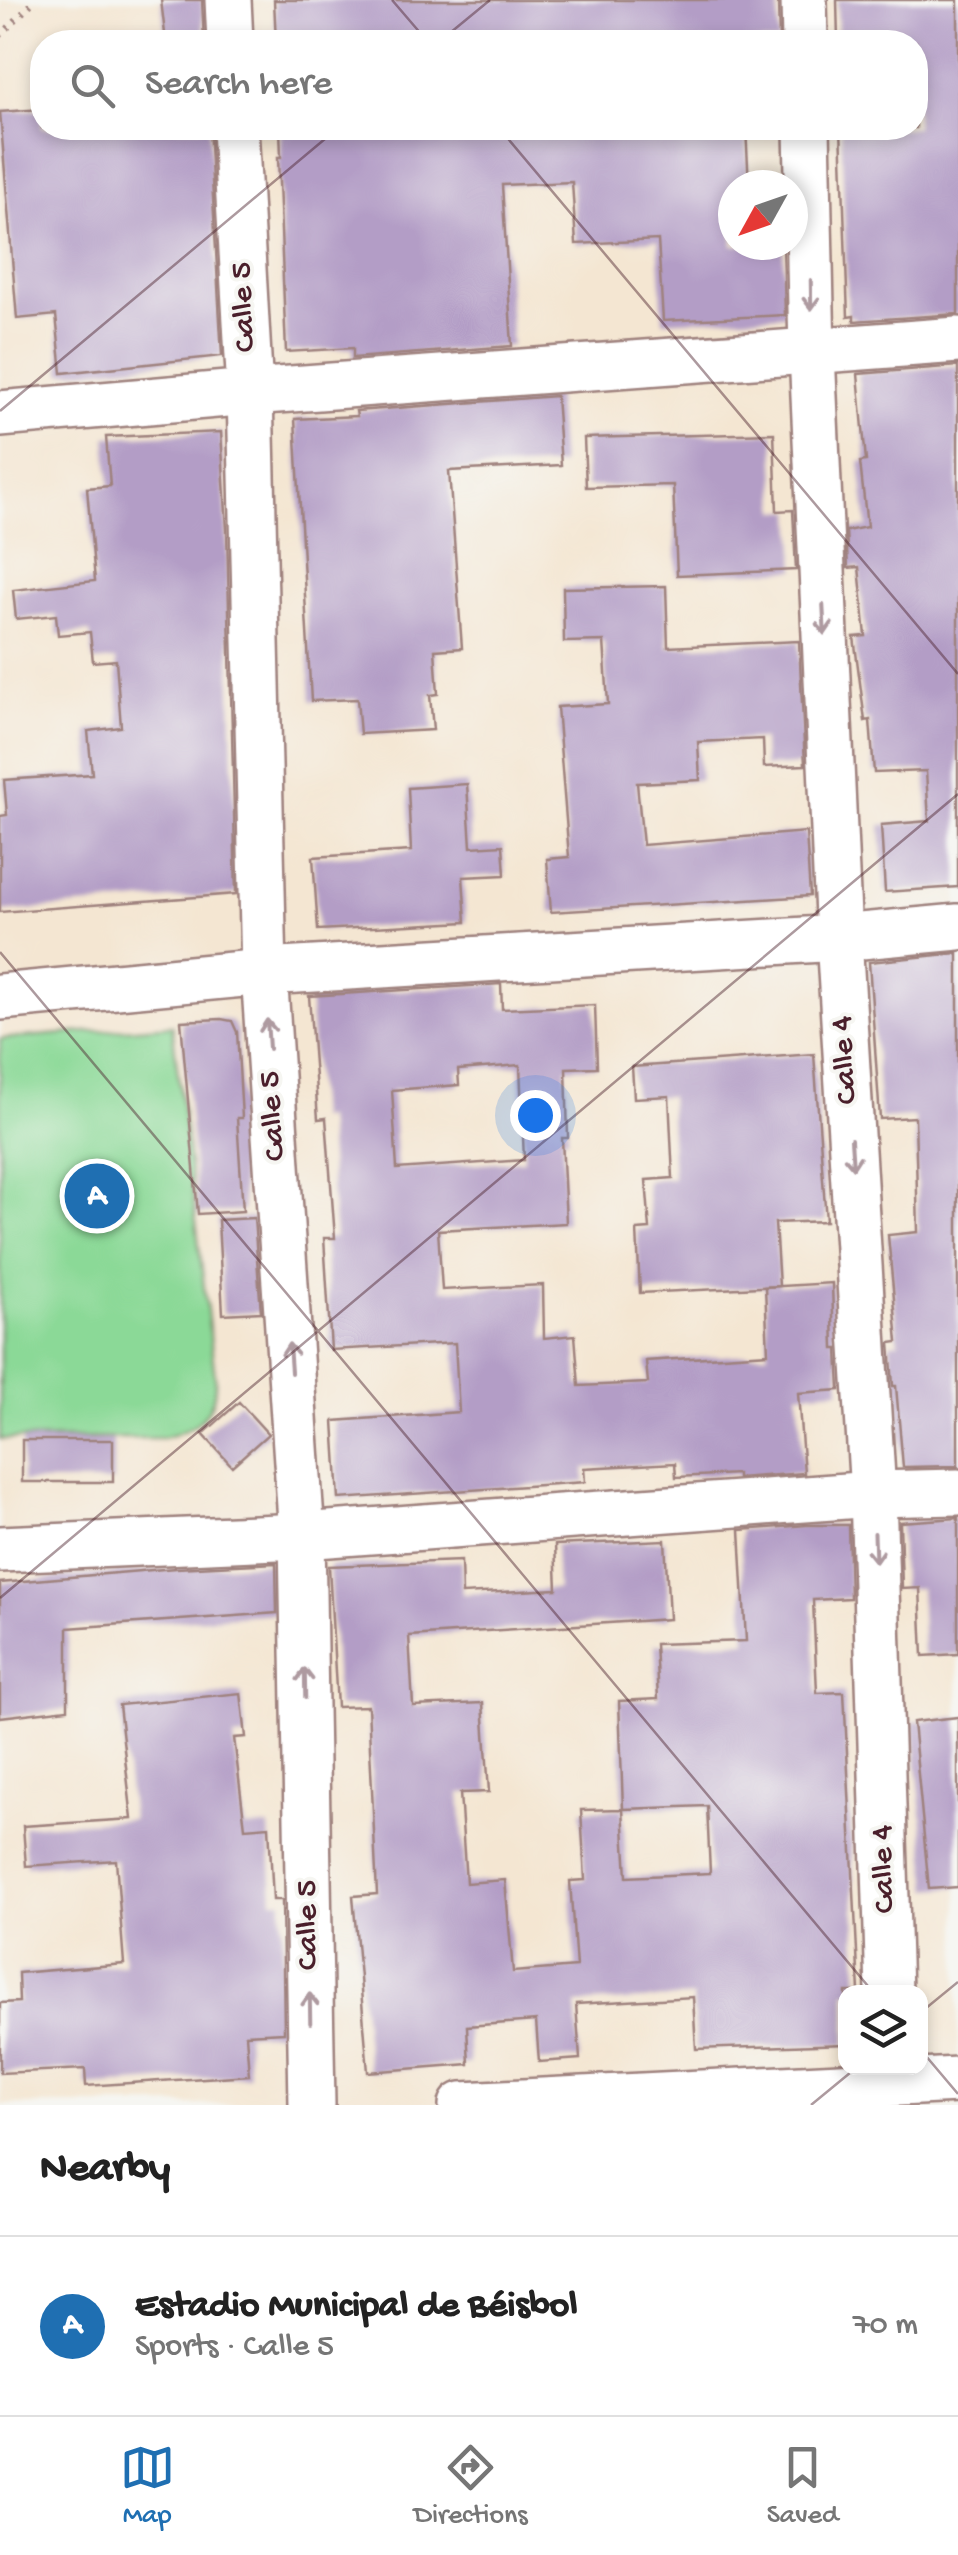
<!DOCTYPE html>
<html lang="en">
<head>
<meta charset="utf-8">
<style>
  :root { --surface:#fff; --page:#f2f2f2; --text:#222; --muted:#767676; --line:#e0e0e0; --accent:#1f6fb2 }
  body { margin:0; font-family:"Gochi Hand",sans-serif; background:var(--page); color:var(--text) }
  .controls { position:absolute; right:30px; bottom:30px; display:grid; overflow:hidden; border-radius:20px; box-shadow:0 5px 15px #0003 }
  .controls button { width:90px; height:90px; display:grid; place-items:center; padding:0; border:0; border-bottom:2px solid var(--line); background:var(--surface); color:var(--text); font:50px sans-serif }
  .compass { position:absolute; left:718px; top:170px; width:90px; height:90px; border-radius:50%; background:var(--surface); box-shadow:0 5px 15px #0003; rotate:230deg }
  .you { position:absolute; left:535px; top:1115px; width:35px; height:35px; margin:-25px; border:8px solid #fff; border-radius:50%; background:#1a73e8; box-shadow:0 0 0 15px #1a73e833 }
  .badge { display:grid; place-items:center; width:65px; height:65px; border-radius:50%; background:var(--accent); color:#fff; font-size:32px; font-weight:700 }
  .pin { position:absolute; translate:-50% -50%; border:5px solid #fff; box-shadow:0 2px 10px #0006 }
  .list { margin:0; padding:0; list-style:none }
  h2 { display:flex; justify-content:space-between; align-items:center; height:130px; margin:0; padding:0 40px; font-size:42px }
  h2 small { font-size:32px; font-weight:400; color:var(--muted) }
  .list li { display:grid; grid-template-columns:65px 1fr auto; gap:30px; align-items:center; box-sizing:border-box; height:180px; padding:0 40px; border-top:2px solid var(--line) }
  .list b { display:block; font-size:38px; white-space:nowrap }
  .list p { margin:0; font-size:32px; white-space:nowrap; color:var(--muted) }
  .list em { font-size:32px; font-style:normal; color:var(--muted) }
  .icon { flex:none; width:55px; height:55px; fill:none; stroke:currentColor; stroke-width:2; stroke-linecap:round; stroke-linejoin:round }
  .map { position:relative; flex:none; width:958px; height:2105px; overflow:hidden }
  .search { position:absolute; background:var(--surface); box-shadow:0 5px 15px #0003; left:30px; right:30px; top:30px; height:110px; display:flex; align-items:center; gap:25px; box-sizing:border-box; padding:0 35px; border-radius:40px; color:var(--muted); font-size:38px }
  .sheet { height:310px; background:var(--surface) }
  nav { display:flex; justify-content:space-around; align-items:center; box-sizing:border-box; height:140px; border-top:2px solid var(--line); background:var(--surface); font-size:28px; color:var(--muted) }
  nav a { display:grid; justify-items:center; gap:5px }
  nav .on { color:var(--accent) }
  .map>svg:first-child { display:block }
  .green { fill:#8bd997; stroke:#6a7c61; stroke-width:2.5 }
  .building { fill:#b39dc6; fill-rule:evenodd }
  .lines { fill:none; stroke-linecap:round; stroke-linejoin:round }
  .minor-casing { stroke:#9f827e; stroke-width:50 }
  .path { stroke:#9f827e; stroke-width:6; stroke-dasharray:2.5 8; stroke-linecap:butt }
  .minor { stroke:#fff; stroke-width:45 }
  .oneway { stroke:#ae9aa0 }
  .ticks { fill:none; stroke:#4a1f2b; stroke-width:2.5; stroke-opacity:0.45 }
  .labels { text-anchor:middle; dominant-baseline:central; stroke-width:8; stroke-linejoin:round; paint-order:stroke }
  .street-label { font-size:32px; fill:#4a1f2b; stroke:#f6f6f2 }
</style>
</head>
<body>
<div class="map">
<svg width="958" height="2105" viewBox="0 0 958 2105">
  <rect width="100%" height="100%" fill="#f6f6f2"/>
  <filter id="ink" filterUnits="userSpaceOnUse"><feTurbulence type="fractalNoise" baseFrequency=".01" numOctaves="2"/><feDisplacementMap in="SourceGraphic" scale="20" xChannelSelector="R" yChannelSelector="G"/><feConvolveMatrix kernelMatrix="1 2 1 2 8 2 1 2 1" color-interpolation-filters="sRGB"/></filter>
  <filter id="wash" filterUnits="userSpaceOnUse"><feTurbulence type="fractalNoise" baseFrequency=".0048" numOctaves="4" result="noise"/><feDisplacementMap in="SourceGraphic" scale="40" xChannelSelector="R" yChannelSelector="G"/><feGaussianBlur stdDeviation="2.25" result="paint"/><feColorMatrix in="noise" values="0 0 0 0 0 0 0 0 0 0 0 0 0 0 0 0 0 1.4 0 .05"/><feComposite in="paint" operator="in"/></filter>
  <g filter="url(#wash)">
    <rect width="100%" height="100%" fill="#f4e6d2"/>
    <path class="green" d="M172 1025 215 1376C217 1414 197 1429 163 1438L0 1439V1039Z"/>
    <g id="blocks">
      <g class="building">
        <path d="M161 0H202L204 42H166Z"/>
        <path d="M274 0H778L779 42H276Z"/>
        <path d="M837 0H958V314L854 321V316L848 317 841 128H916V42H838Z"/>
        <path d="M42 109V128H209L222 356 62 373 56 315 17 319 0 112Z"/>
        <path d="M280 128H746L749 185H733V245H783L785 315 663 321 658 240 576 244 572 182 502 185 512 346 353 358V348L286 352 278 157H281Z"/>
        <path d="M958 366V887L885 892 881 825 929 821 926 771 874 773 870 720 865 721 854 637 866 636 859 567 848 568 846 531 867 527 860 462 866 461 858 374Z"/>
        <path d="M556 396 561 465 449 471 462 648 435 650 438 694 430 695 433 730 360 734 357 699 311 701 295 419 357 416 356 411Z"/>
        <path d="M221 432 227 530 236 894 0 912V816L7 815 4 780 92 774 88 731 121 727 116 660 93 662 90 632 58 635 56 615 16 619 13 590 95 581 87 488 110 486 106 437Z"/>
        <path d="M774 433 777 511 793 510 796 570 677 575 673 485 586 487 584 438Z"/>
        <path d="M666 586 668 647 799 641 805 765 764 767 763 739 698 742 700 780 637 783 643 845 806 832 810 896 551 912 547 859 569 857 557 707 608 704 604 641 564 642 563 588Z"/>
        <path d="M467 784 471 847 503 845 505 875 463 877 466 922 318 930 313 857 411 851 408 788Z"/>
        <path d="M958 953V1466L903 1467 896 1386H893L890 1343 898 1342 888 1235 918 1232 915 1117 880 1119 869 962Z"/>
        <path d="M501 984 502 1009 595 1005 597 1067 566 1068 568 1138H562L566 1223 438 1230 442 1290 543 1285 544 1338 575 1335 579 1386 648 1383 646 1361 768 1353 765 1287 832 1283 834 1349H838L840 1390 798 1393 804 1473 737 1478V1474L676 1477 675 1463 584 1468 585 1482 339 1499 334 1421 459 1412 455 1343 331 1350 324 1238H335L326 1118 318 1119 309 996ZM520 1065 524 1160 397 1169 392 1090 459 1085 458 1070Z"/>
        <path d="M221 1019 232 1021 237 1032 242 1118H237L243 1211 198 1214 181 1021Z"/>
        <path d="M814 1054 826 1221 775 1223 779 1286 640 1293 637 1230 650 1229 646 1180 673 1178 669 1096 634 1098 632 1067Z"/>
        <path d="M254 1218 261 1312 223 1314 218 1220Z"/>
        <path d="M239 1402 268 1434 232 1466 203 1434Z"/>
        <rect x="22" y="1440" width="91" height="42"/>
        <path d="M958 1518V1654L923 1656 920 1588 902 1589 900 1522Z"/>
        <path d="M807 1525H848L850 1598 813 1600 817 1693 844 1692 859 1992H846V2044L696 2049 693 1997 576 2004 580 2059 539 2062 536 2021 467 2026 469 2064 368 2072 353 1896 377 1894 368 1706 337 1707 329 1566 461 1561 462 1594 557 1589 555 1545 665 1540 669 1619 409 1636 413 1706 483 1703 489 1792 460 1793 466 1883 505 1880 513 1972 576 1967 570 1881 585 1880 581 1810 623 1809 619 1701 658 1699 655 1644 746 1641 740 1530ZM707 1806 710 1873 627 1877 623 1809Z"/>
        <path d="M276 1563 277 1613 68 1628V1709L0 1717V1583L176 1568Z"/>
        <path d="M241 1693 246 1737 234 1738 245 1828 269 1826 273 1900H282L284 2032 246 2034 249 2075 86 2086 85 2069 0 2073V2003L19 2002 18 1973 124 1964 116 1860 26 1866 23 1826 132 1819 119 1705Z"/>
        <path d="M958 1717V1887L929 1889 913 1722Z"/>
      </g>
    </g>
  </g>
  <g filter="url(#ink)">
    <use href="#blocks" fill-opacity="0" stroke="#9f827e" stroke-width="2.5"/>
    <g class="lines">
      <g class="minor-casing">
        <g id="minor">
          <path d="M228 0 230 42"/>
          <path d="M804 0 805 42"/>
          <path d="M235 128 250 392 264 972 302 1536 312 2105"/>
          <path d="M807 128 812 353 839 938 873 1494 889 1992"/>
          <path d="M0 414 250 392 958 340"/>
          <path d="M0 997 264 972 839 938 958 927"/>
          <path d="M0 1549 302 1536 873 1494 958 1492"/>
          <path d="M462 2105 958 2080"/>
        </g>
      </g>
      <path class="path" d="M0 36 35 0"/>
      <use href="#minor" class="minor"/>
    </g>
    <defs><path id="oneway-shaft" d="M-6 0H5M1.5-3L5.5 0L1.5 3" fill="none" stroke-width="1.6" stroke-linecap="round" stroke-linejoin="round" transform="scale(2.5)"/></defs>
    <g class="oneway">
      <use href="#oneway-shaft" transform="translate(811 295) rotate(89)"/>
      <use href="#oneway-shaft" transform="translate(824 620) rotate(87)"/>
      <use href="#oneway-shaft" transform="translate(268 1034) rotate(-94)"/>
      <use href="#oneway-shaft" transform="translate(852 1154) rotate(86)"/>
      <use href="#oneway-shaft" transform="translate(290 1358) rotate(-94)"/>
      <use href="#oneway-shaft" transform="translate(875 1548) rotate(88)"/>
      <use href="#oneway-shaft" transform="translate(305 1683) rotate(-91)"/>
      <use href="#oneway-shaft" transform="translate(310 2008) rotate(-91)"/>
    </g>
  </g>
  <path class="ticks" d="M392 0 428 42M439 42 490 0M499 128 958 674M0 411 338 128M0 952 873 1992M0 1598 958 794M920 2013 958 1982M920 2049 958 2094M811 2105 856 2068"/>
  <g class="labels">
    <g class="street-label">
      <text transform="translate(245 307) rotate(-93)">Calle 5</text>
      <text transform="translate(846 1060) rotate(-94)">Calle 4</text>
      <text transform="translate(274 1116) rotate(-94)">Calle 5</text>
      <text transform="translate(885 1869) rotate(-92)">Calle 4</text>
      <text transform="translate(309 1925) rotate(-91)">Calle 5</text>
    </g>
  </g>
</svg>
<div class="controls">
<button><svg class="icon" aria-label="layers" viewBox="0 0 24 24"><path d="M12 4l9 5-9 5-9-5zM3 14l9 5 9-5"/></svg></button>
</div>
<svg class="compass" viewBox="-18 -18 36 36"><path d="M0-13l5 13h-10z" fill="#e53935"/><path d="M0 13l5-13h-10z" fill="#767676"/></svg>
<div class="you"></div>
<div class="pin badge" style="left:97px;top:1196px">A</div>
<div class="search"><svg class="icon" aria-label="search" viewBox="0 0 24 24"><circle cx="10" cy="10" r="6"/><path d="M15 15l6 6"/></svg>Search here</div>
</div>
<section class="sheet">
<h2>Nearby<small></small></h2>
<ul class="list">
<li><span class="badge">A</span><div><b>Estadio Municipal de Béisbol</b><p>Sports · Calle 5</p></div><em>70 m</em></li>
</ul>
</section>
<nav>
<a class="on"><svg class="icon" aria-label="map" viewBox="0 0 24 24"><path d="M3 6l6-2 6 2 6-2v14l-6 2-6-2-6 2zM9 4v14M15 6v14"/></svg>Map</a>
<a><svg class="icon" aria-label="directions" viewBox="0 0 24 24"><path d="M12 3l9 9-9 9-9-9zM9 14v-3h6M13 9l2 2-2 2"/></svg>Directions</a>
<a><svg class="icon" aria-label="saved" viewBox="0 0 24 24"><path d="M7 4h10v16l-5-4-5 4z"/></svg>Saved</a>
</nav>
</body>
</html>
